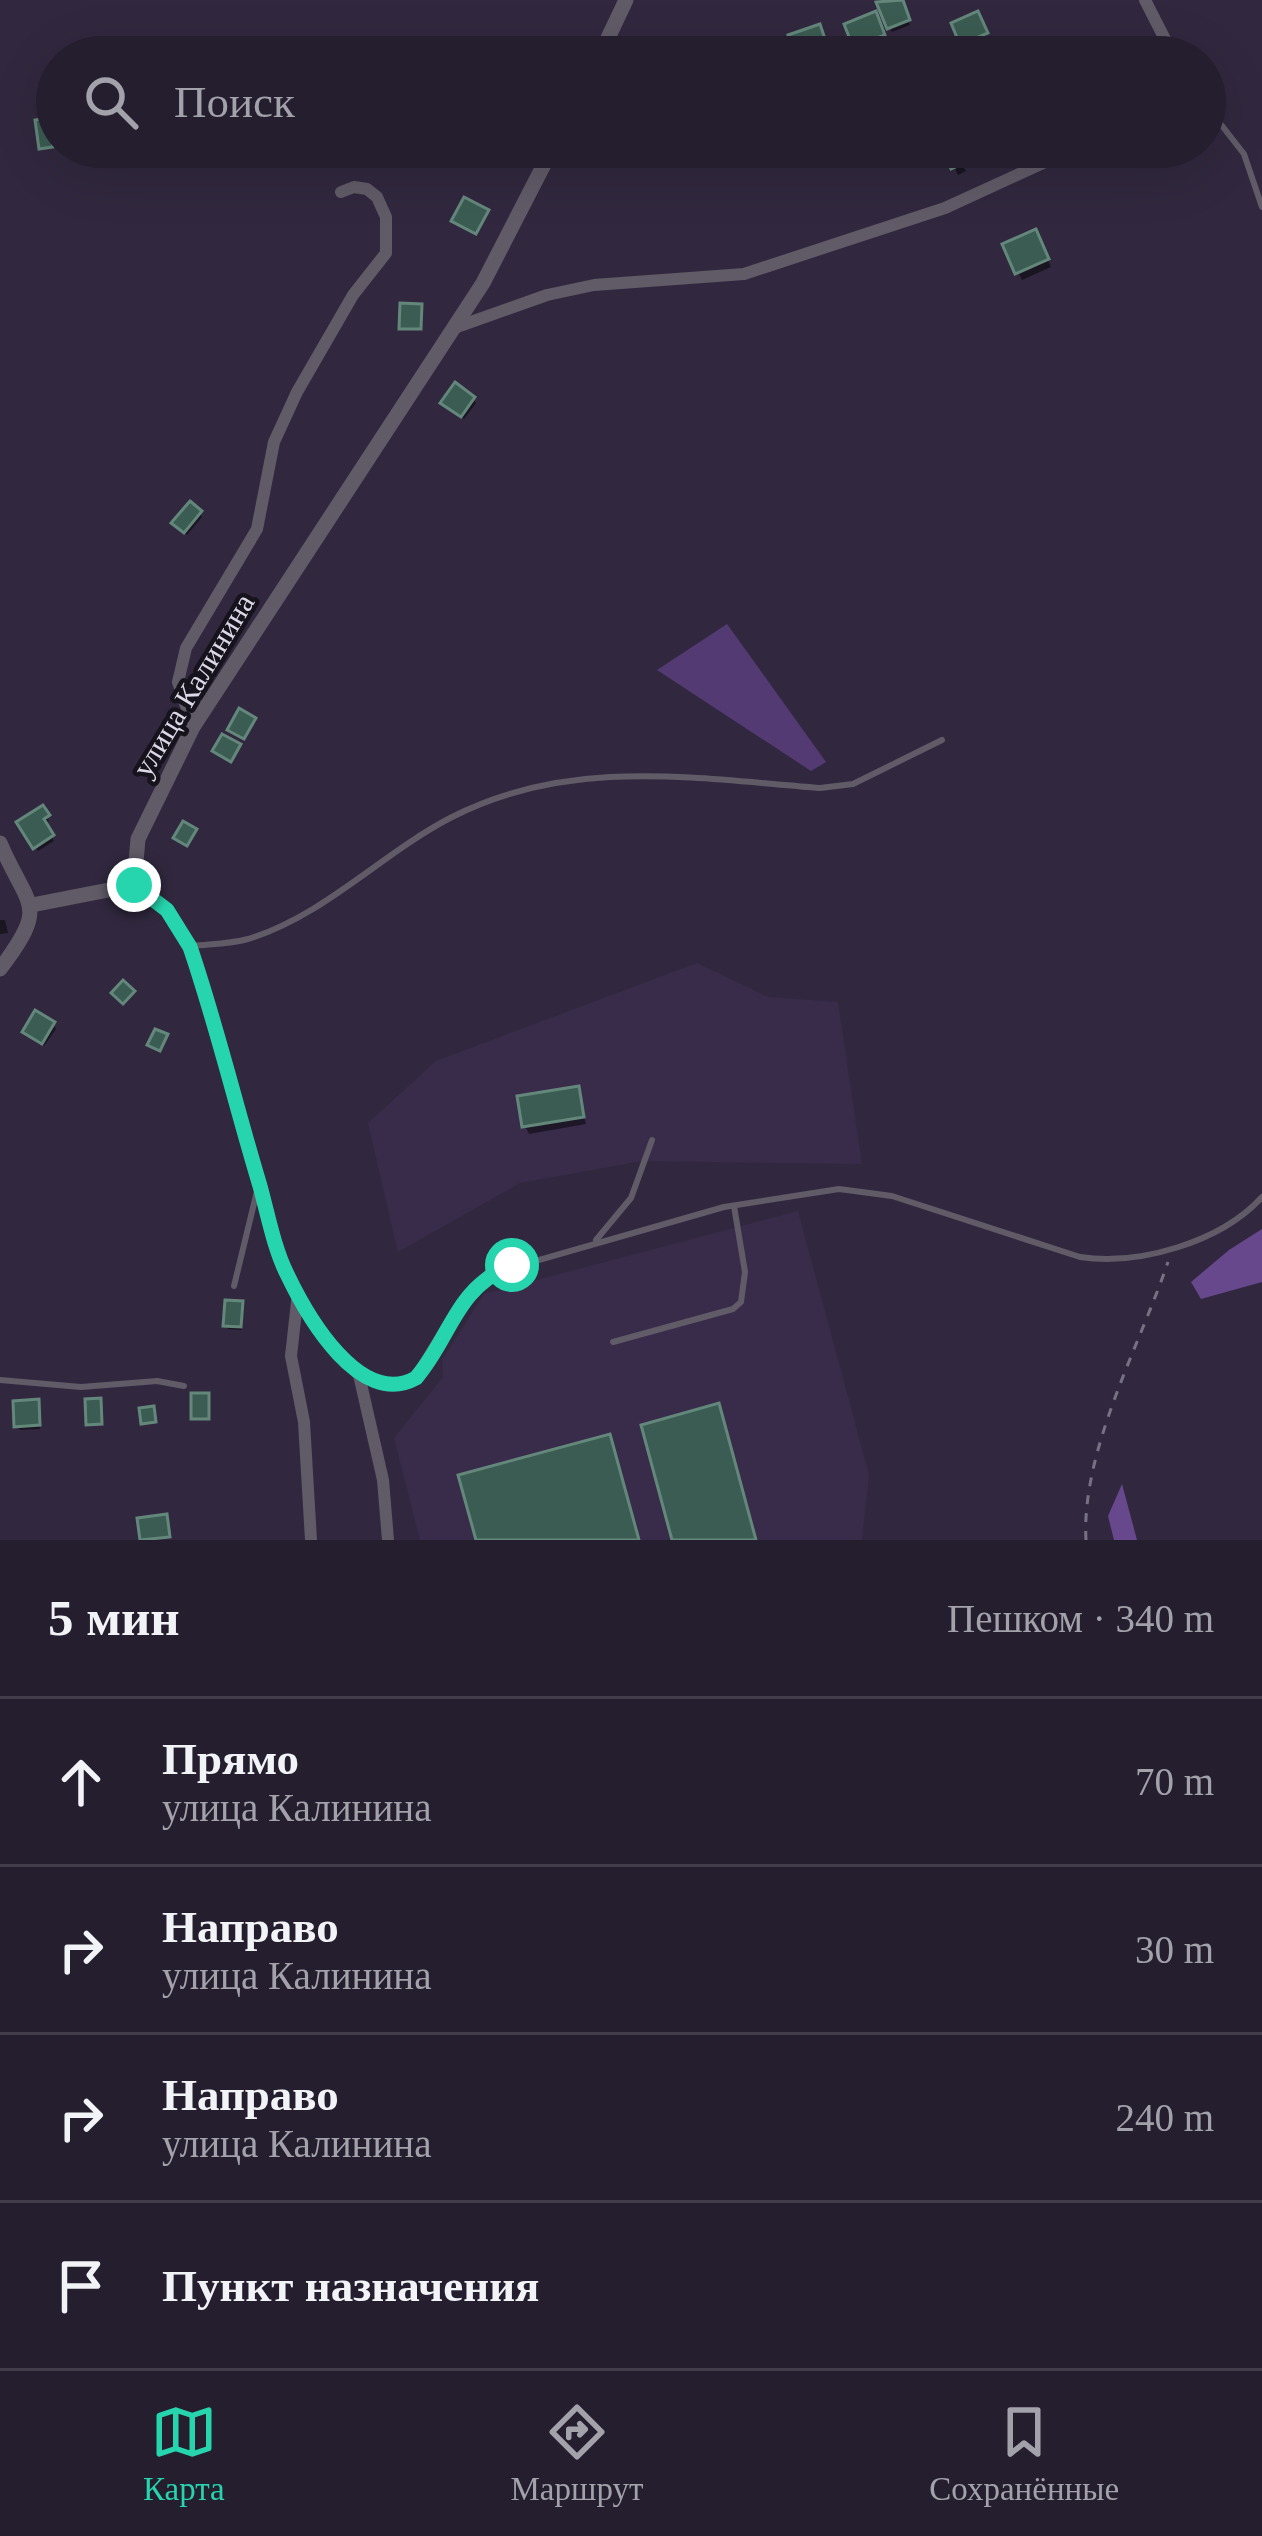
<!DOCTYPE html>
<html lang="ru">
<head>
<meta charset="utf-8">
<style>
  :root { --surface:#251e2f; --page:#312b3b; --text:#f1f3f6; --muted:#a3a2aa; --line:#423c4b; --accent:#26d5ae }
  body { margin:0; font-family:"Times New Roman",serif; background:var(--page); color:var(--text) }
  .stop { position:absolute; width:36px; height:36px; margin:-27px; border:9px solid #26d5ae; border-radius:50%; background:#fff }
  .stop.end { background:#26d5ae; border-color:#fff; box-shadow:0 3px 12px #0008 }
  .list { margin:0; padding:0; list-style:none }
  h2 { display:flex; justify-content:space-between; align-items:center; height:156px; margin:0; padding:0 48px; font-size:51px }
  h2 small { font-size:39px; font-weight:400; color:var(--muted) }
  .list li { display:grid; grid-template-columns:78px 1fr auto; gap:36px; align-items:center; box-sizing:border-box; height:168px; padding:0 48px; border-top:3px solid var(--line) }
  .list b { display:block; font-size:45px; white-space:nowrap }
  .list p { margin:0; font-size:39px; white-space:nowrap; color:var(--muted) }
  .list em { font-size:39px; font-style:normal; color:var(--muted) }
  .icon { flex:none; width:66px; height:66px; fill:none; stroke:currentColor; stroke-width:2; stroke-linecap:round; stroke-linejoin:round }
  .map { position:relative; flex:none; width:1262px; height:1540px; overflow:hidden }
  .search { position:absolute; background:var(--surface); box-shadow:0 12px 48px #0002; left:36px; right:36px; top:36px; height:132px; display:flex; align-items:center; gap:30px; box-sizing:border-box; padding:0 42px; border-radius:66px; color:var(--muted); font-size:45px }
  .sheet { height:828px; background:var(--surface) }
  nav { display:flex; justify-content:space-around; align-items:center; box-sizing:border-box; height:168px; border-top:3px solid var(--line); background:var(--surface); font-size:33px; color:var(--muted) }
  nav a { display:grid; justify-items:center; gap:6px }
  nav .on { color:var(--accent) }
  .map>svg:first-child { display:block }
  .built { fill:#392c4a }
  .green { fill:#533a73 }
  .forest { fill:#67488d }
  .shadow { fill:#0007 }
  .building { fill:#3b5c52; stroke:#64877b; stroke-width:3 }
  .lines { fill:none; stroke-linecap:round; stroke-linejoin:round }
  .path { stroke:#787184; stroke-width:3; stroke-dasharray:9 9; stroke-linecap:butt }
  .service { stroke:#605b67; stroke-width:6 }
  .minor { stroke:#605b67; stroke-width:12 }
  .tertiary { stroke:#605b67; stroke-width:15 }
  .route { stroke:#26d5ae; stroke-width:15 }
  .labels { text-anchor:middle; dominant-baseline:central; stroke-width:9; stroke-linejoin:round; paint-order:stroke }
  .street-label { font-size:30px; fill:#ddd8e7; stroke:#17131d }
</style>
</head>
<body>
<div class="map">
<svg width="1262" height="1540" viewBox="0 0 1262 1540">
  <rect width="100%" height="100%" fill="#31283f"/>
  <g class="built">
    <path d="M697 963 768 997 838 1002 862 1164 642 1161 520 1183 398 1252 368 1123 436 1061Z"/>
    <path d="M798 1211 869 1475 862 1540H420L394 1438 443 1377 442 1360 484 1294Z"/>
  </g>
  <path class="green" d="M727 624 826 762 811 771 657 670Z"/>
  <g class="forest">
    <path d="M1262 1229V1282L1201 1299 1191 1282 1229 1250Z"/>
    <path d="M1122 1484 1137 1540H1114L1108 1516Z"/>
  </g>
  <g class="shadow">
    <path d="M889 0H900L910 25 892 32 880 3Z"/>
    <path d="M875 15 885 40 858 50 848 26Z"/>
    <path d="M977 15 987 38 965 47 955 24Z"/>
    <path d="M821 32 829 55 799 57 792 37Z"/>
    <path d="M945 147H974L979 159 963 166 966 171 958 175Z"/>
    <path d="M1039 240 1051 267 1022 280 1018 272Z"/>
    <path d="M473 399 476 403 464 419 446 407Z"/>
    <path d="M200 513 202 517 187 535 177 528Z"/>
    <path d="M42 809 49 821 44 824 54 841 38 851 20 823Z"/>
    <path d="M0 920H5L8 933 0 934Z"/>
    <path d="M53 1024 56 1029 44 1046 25 1032Z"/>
    <path d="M577 1089 586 1124 529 1134 525 1126Z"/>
    <path d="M242 1304V1330L228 1329 226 1325Z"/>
    <path d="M37 1402 40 1429 20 1430 17 1426Z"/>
    <path d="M717 1407 757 1540H675Z"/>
  </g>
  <g class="building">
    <path d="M903 0 910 20 887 29 876 2Z"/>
    <path d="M876 11 885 35 853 47 844 24Z"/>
    <path d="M978 11 988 33 960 45 951 23Z"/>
    <path d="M820 24 829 51 796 57 788 35Z"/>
    <path d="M57 117V139L52 140 53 147 39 149 35 120Z"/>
    <path d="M942 147H976L977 151 962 157 964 163 951 169Z"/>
    <path d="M464 197 489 210 476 234 451 221Z"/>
    <path d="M1036 229 1049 259 1015 274 1002 244Z"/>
    <path d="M400 303 422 304 421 329H399Z"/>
    <path d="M455 382 475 397 461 417 440 403Z"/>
    <path d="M190 501 202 511 184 533 171 523Z"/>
    <path d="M239 708 256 718 244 739 227 730Z"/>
    <path d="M222 734 241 744 231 762 212 751Z"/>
    <path d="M43 805 50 815 44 819 54 835 33 849 16 822Z"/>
    <path d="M183 821 197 829 187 846 173 838Z"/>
    <path d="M123 980 135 991 123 1004 111 993Z"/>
    <path d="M35 1010 55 1022 42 1044 22 1032Z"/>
    <path d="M155 1029 168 1034 160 1051 147 1045Z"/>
    <path d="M579 1086 584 1117 522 1127 517 1096Z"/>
    <path d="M225 1300 243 1301 241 1327 223 1326Z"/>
    <rect x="191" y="1393" width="18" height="26"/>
    <path d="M101 1398 102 1424 86 1425 85 1399Z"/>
    <path d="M39 1399 40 1425 14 1427 13 1401Z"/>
    <path d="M719 1403 756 1540H672L641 1425Z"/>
    <path d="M154 1406 156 1422 141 1424 139 1408Z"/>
    <path d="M610 1434 639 1540H476L458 1475Z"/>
    <path d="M167 1514 170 1537 140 1540 137 1518Z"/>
  </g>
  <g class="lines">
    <path class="path" d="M1086 1540C1081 1451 1140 1345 1168 1262"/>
    <g class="service">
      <path d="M1205 104 1244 154 1262 207"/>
      <path d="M193 946C211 944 230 944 248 939 324 916 382 853 452 817 569 757 693 778 820 788L853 784 942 740"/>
      <path d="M596 1240 631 1198 652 1140"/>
      <path d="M490 1274 724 1207 839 1189 892 1196 1080 1257C1139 1266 1221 1242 1262 1197"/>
      <path d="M234 1286 258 1187"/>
      <path d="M613 1342 733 1309 741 1302 745 1272 734 1206"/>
      <path d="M0 1380 81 1387 157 1381 184 1386"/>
    </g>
    <g class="minor">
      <path d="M1145 0 1174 57"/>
      <path d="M454 328 547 295 594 285 744 274 945 208 1078 147"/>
      <path d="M193 727 178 682 186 648 257 529 274 442 297 392 353 295 386 253V217L377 197 367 189 354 187 341 192"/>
      <path d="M134 885 167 910 190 947C217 1026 236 1106 260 1186 268 1215 274 1248 287 1274 308 1317 359 1409 416 1378L462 1303 490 1274"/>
      <path d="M298 1293 291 1356 304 1422 311 1540"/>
      <path d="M359 1375 383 1480 388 1540"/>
    </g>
    <g class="tertiary">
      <path d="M599 57 626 0"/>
      <path d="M0 843C28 909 50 903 0 969"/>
      <path d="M32 905 134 885 138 839 193 727 483 283 553 147"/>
    </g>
  </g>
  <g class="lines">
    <path class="route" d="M134 885 167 910 190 947C217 1026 236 1107 260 1186 268 1215 274 1248 287 1274 307 1316 360 1409 416 1378 452 1336 454 1289 512 1265"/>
  </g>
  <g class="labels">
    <g class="street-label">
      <text transform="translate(193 685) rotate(-59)">улица Калинина</text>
    </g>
  </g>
</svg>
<div class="stop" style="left:512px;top:1265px"></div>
<div class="stop end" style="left:134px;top:885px"></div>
<div class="search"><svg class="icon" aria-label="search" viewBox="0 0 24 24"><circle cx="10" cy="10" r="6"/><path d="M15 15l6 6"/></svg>Поиск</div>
</div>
<section class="sheet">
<h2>5 мин<small>Пешком · 340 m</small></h2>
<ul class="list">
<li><svg class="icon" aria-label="ahead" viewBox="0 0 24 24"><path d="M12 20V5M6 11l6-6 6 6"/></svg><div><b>Прямо</b><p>улица Калинина</p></div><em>70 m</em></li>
<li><svg class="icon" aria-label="right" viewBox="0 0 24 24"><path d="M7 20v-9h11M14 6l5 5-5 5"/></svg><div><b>Направо</b><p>улица Калинина</p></div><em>30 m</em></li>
<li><svg class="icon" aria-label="right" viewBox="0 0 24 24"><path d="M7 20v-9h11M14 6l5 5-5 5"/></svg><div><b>Направо</b><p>улица Калинина</p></div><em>240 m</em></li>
<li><svg class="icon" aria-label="arrive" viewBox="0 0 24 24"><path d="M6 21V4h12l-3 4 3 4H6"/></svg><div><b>Пункт назначения</b></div></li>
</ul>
</section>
<nav>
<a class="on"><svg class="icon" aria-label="map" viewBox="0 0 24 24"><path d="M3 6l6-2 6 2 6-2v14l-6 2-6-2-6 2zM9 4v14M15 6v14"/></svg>Карта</a>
<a><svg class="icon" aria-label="directions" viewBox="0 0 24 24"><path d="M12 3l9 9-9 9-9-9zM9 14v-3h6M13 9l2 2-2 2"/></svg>Маршрут</a>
<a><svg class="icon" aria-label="saved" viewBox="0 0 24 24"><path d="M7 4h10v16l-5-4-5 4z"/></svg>Сохранённые</a>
</nav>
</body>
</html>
